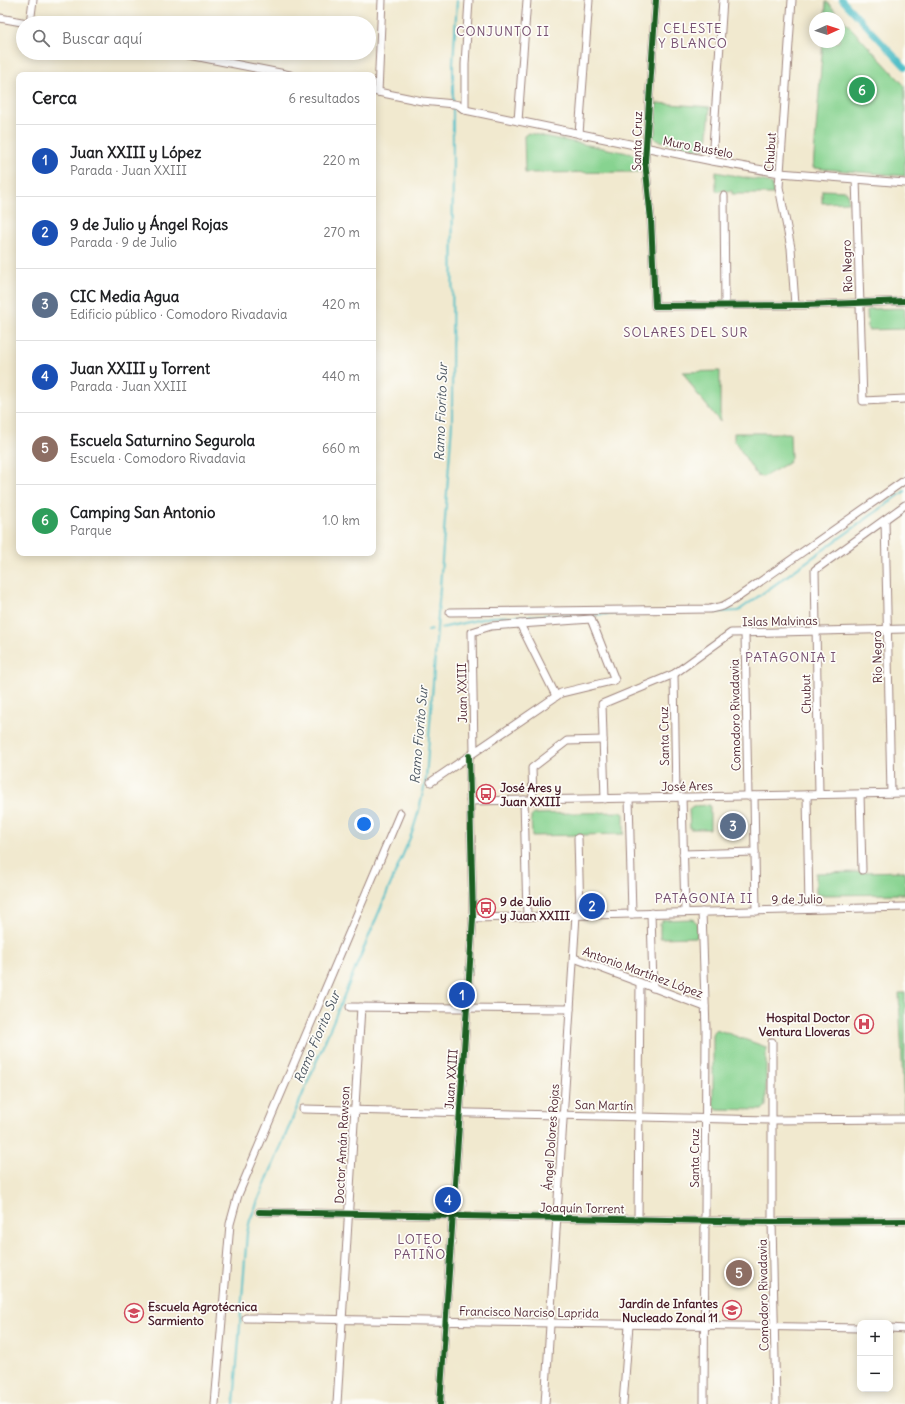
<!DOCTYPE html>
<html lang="es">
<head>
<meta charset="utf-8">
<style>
  :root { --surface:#fff; --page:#f2f2f2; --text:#202124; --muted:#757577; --line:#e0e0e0; --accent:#7c3aed }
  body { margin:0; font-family:Delius,sans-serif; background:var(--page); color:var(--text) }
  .controls { position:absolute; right:12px; bottom:12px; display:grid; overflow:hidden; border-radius:8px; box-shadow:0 2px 10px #0003 }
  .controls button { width:36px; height:36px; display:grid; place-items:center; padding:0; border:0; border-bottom:1px solid var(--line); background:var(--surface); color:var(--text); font:20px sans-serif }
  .compass { position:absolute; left:809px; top:12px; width:36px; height:36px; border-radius:50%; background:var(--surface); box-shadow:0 2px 10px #0003; rotate:87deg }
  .you { position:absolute; left:364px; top:824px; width:14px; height:14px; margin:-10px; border:3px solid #fff; border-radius:50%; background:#1a73e8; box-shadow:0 0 0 6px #1a73e833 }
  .badge { display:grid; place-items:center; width:26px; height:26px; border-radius:50%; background:var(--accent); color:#fff; font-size:13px; font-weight:700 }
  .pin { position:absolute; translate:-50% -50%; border:2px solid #fff; box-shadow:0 1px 4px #0006 }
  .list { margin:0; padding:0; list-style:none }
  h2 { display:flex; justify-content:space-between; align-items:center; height:52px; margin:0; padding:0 16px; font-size:17px }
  h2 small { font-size:13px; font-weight:400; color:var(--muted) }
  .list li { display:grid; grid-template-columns:26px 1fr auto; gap:12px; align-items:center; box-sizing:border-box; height:72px; padding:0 16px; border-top:1px solid var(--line) }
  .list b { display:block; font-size:15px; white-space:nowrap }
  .list p { margin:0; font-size:13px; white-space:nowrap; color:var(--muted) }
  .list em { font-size:13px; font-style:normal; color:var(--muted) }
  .icon { flex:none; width:22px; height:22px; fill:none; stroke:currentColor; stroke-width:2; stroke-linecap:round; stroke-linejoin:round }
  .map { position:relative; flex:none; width:905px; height:1404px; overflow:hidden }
  .search { position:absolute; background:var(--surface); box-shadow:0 2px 10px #0003; left:16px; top:16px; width:360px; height:44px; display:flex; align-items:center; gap:10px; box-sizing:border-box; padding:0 14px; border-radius:22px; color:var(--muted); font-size:15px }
  .panel { position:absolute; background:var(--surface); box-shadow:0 2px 10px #0003; left:16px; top:72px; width:360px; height:484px; border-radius:8px }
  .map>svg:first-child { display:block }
  .green { fill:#87d390; stroke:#68795e }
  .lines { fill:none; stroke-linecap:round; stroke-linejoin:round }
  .stream { stroke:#52bfc8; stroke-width:2 }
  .canal { stroke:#52bfc8; stroke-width:6 }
  .street-casing { stroke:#9e847d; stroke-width:9 }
  .street { stroke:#fff; stroke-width:7 }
  .cycleway-casing { stroke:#fdfcf7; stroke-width:8 }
  .cycleway { stroke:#1b5e20; stroke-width:6 }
  .labels { text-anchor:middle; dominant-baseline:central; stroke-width:3.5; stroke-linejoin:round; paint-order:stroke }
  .street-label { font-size:12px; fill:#4a1f2b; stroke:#fdfcf7 }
  .poi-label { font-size:12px; font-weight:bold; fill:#4a1f2b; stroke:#fdfcf7; text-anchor:start }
  .neighbourhood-label { font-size:13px; letter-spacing:1px; fill:#775171; stroke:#fdfcf7 }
  .water-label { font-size:13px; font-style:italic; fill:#4d5762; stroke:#fdfcf7 }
</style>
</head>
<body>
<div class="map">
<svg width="905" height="1404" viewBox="0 0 905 1404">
  <rect width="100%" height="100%" fill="#fdfcf7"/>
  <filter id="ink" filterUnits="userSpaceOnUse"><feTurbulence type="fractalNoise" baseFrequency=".025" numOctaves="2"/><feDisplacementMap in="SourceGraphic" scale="8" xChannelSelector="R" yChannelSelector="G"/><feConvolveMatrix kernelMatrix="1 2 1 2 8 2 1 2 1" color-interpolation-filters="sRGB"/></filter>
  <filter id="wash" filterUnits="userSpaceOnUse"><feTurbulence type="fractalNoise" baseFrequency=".012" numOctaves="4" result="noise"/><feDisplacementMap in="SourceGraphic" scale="16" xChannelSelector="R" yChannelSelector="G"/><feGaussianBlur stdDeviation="0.9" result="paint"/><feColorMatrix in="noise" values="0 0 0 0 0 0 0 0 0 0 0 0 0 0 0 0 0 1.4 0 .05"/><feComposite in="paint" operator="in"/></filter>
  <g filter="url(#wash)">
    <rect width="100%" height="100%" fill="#f1e9cf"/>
    <g class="green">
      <path d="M826 1 905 86V176L813 168 823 42H839V18H825Z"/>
      <path d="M656 103 710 107 707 147 702 150 656 140 653 136Z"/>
      <path d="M528 133 633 154 637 158 638 172 525 173 524 136Z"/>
      <path d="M716 172 768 182 772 185 774 194H732V191H716Z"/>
      <path d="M822 190 845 191 848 193V202L822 203Z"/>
      <path d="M905 308V329L868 330 867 311 869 309Z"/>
      <path d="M720 371V422L695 391 683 372Z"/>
      <path d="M734 433H790L791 458 788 463 763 477 757 476 734 440Z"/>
      <path d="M710 805V829H690L689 809 693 806Z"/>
      <path d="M621 812 624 814V834L532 836 531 817 534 814Z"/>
      <path d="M905 871V894L819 895 816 893V873Z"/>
      <path d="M693 919 697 923V937L660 938V924L663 920Z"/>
      <path d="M899 993H905V1111H904Z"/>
      <path d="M716 1029 766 1047V1106L762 1110 716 1109 713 1105V1032Z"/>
    </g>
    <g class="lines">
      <g class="stream">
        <path d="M453 101V64L457 0"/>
        <path d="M713 612 738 611 905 491"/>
        <path d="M441 628 491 617 655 613"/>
        <path d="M428 631 432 630"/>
        <path d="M234 1404 247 1233 250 1220 412 833 419 810 426 779 452 423 453 106"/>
      </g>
      <path class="canal" d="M842 0 905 67"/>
    </g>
  </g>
  <g filter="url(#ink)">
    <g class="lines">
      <g class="street-casing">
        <g id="street">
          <path d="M656 0 645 161 651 220 655 306 805 305 905 301"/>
          <path d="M792 0 779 187 791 248 795 305"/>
          <path d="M0 18 27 23"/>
          <path d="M30 23 33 0"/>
          <path d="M179 53 290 75"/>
          <path d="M373 91 422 101 454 104 458 105 465 110 712 161 780 173 905 183"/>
          <path d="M378 92 382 0"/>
          <path d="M465 110V64L469 0"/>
          <path d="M518 121 527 0"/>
          <path d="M579 134 589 0"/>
          <path d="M712 161 723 0"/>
          <path d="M856 179 863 401 905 399"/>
          <path d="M724 196 725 306"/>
          <path d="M885 520 891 793"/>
          <path d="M450 612 710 609 723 606 734 600 905 480"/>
          <path d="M520 624 556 696"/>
          <path d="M745 633 748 796"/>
          <path d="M674 674 676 797"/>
          <path d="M431 782 561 693 615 680 591 619 491 626 472 632 474 752"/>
          <path d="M819 794 815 570 905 505"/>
          <path d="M860 794 862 870"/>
          <path d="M807 795 809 909"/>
          <path d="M754 796 756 911"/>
          <path d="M682 797 685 912"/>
          <path d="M629 798 632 914"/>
          <path d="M605 799 602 704 674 674 731 633 905 629"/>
          <path d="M524 800 527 916"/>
          <path d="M533 800 532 768 567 741 603 740"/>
          <path d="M470 801 905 793"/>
          <path d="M578 838 580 915"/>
          <path d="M683 854 755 852"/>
          <path d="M702 912 706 1030 704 1404"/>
          <path d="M651 913 653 988"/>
          <path d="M473 918 905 907"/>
          <path d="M574 958 705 1007"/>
          <path d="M350 1007 570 1009"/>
          <path d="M772 1042V1222L776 1404"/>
          <path d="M303 1109 772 1120 905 1119"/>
          <path d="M259 1212 772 1222 905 1221"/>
          <path d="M638 1220 640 983"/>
          <path d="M246 1318 860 1328"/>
          <path d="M890 1328 905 1329"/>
          <path d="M215 1404 230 1224 238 1195 400 813"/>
          <path d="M337 1404 361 1007"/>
          <path d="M440 1404 473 918 469 756"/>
          <path d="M545 1404 576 915"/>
          <path d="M623 1404 629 1325"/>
        </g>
      </g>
      <use href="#street" class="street"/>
      <g class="cycleway-casing">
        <g id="cycleway">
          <path d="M656 0 645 161 651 220 655 306 805 305 905 301"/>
          <path d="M259 1212 772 1222 905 1221"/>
          <path d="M440 1404 473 918 469 756"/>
        </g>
      </g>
      <use href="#cycleway" class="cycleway"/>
    </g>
  </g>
  <defs>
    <g id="bus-ring" transform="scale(1)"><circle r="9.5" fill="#fdfcf7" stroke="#d1495b" stroke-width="1.5"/><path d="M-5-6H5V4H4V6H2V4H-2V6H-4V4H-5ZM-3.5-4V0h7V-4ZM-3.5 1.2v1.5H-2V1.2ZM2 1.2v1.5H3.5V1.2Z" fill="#d1495b"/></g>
    <g id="hospital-ring" transform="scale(1)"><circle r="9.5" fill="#fdfcf7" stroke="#d1495b" stroke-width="1.5"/><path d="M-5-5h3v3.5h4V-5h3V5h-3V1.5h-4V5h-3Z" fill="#d1495b"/></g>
    <g id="school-ring" transform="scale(1)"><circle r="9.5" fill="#fdfcf7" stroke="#d1495b" stroke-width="1.5"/><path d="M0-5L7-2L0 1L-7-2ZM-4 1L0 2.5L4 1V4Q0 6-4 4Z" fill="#d1495b"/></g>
  </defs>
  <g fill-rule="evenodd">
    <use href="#bus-ring" x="486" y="794"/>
    <use href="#bus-ring" x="486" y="908"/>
    <use href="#hospital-ring" x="864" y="1024"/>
    <use href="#school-ring" x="732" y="1310"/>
    <use href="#school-ring" x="134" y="1313"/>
  </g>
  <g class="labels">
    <g class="street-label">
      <text transform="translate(637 141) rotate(-89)">Santa Cruz</text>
      <text transform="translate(698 147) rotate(11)">Muro Bustelo</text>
      <text transform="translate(770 152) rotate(-86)">Chubut</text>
      <text transform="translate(847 266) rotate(-92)">Río Negro</text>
      <text transform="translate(780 621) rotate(-1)">Islas Malvinas</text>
      <text transform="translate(877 657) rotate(-91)">Río Negro</text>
      <text transform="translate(462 693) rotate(-91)">Juan XXIII</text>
      <text transform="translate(806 694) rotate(-91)">Chubut</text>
      <text transform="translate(735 715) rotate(-91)">Comodoro Rivadavia</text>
      <text transform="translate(664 736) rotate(-91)">Santa Cruz</text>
      <text transform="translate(687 786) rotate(-1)">José Ares</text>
      <text transform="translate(797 899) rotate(-1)">9 de Julio</text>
      <text transform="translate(643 972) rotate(20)">Antonio Martínez López</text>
      <text transform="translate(451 1079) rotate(-86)">Juan XXIII</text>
      <text transform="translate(604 1105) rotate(1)">San Martín</text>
      <text transform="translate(551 1137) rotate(-86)">Ángel Dolores Rojas</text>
      <text transform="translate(342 1145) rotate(-87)">Doctor Amán Rawson</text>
      <text transform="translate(694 1158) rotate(-90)">Santa Cruz</text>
      <text transform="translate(582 1208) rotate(1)">Joaquín Torrent</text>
      <text transform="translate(763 1295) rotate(-91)">Comodoro Rivadavia</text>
      <text transform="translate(529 1312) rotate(1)">Francisco Narciso Laprida</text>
    </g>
    <g class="poi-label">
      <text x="500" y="787">José Ares y<tspan x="500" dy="14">Juan XXIII</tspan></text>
      <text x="500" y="901">9 de Julio<tspan x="500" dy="14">y Juan XXIII</tspan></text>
      <text x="850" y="1017" text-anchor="end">Hospital Doctor<tspan x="850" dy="14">Ventura Lloveras</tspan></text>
      <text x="718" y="1303" text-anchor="end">Jardín de Infantes<tspan x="718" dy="14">Nucleado Zonal 11</tspan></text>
      <text x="148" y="1306">Escuela Agrotécnica<tspan x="148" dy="14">Sarmiento</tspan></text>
    </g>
    <g class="neighbourhood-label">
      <text x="693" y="28">CELESTE<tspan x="693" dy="15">Y BLANCO</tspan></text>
      <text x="503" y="31">CONJUNTO II</text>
      <text x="686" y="332">SOLARES DEL SUR</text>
      <text x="791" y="657">PATAGONIA I</text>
      <text x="704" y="898">PATAGONIA II</text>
      <text x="420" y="1239">LOTEO<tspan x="420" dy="15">PATIÑO</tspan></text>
    </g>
    <g class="water-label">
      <text transform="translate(441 412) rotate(-88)">Ramo Fiorito Sur</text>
      <text transform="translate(419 735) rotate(-85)">Ramo Fiorito Sur</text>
      <text transform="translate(317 1037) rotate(-67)">Ramo Fiorito Sur</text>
    </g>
  </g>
</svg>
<div class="controls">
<button>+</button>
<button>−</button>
</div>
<svg class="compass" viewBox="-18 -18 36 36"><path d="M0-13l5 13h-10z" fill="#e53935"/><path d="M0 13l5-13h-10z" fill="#757577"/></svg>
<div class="you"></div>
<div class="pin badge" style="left:462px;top:995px;background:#1a4fb4">1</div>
<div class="pin badge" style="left:592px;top:906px;background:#1a4fb4">2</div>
<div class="pin badge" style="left:733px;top:826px;background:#5c6f8a">3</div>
<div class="pin badge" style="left:448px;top:1200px;background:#1a4fb4">4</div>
<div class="pin badge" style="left:739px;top:1273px;background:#8d6e63">5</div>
<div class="pin badge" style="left:862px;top:90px;background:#2e9e5b">6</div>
<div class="search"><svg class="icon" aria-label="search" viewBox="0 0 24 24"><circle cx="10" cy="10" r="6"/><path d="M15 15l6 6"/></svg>Buscar aquí</div>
<section class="panel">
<h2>Cerca<small>6 resultados</small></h2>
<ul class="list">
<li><span class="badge" style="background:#1a4fb4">1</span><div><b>Juan XXIII y López</b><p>Parada · Juan XXIII</p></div><em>220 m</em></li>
<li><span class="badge" style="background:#1a4fb4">2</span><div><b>9 de Julio y Ángel Rojas</b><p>Parada · 9 de Julio</p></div><em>270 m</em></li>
<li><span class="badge" style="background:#5c6f8a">3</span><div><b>CIC Media Agua</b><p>Edificio público · Comodoro Rivadavia</p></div><em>420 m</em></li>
<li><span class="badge" style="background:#1a4fb4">4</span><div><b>Juan XXIII y Torrent</b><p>Parada · Juan XXIII</p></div><em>440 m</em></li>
<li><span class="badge" style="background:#8d6e63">5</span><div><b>Escuela Saturnino Segurola</b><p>Escuela · Comodoro Rivadavia</p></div><em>660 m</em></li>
<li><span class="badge" style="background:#2e9e5b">6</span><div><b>Camping San Antonio</b><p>Parque</p></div><em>1.0 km</em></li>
</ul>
</section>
</div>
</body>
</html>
